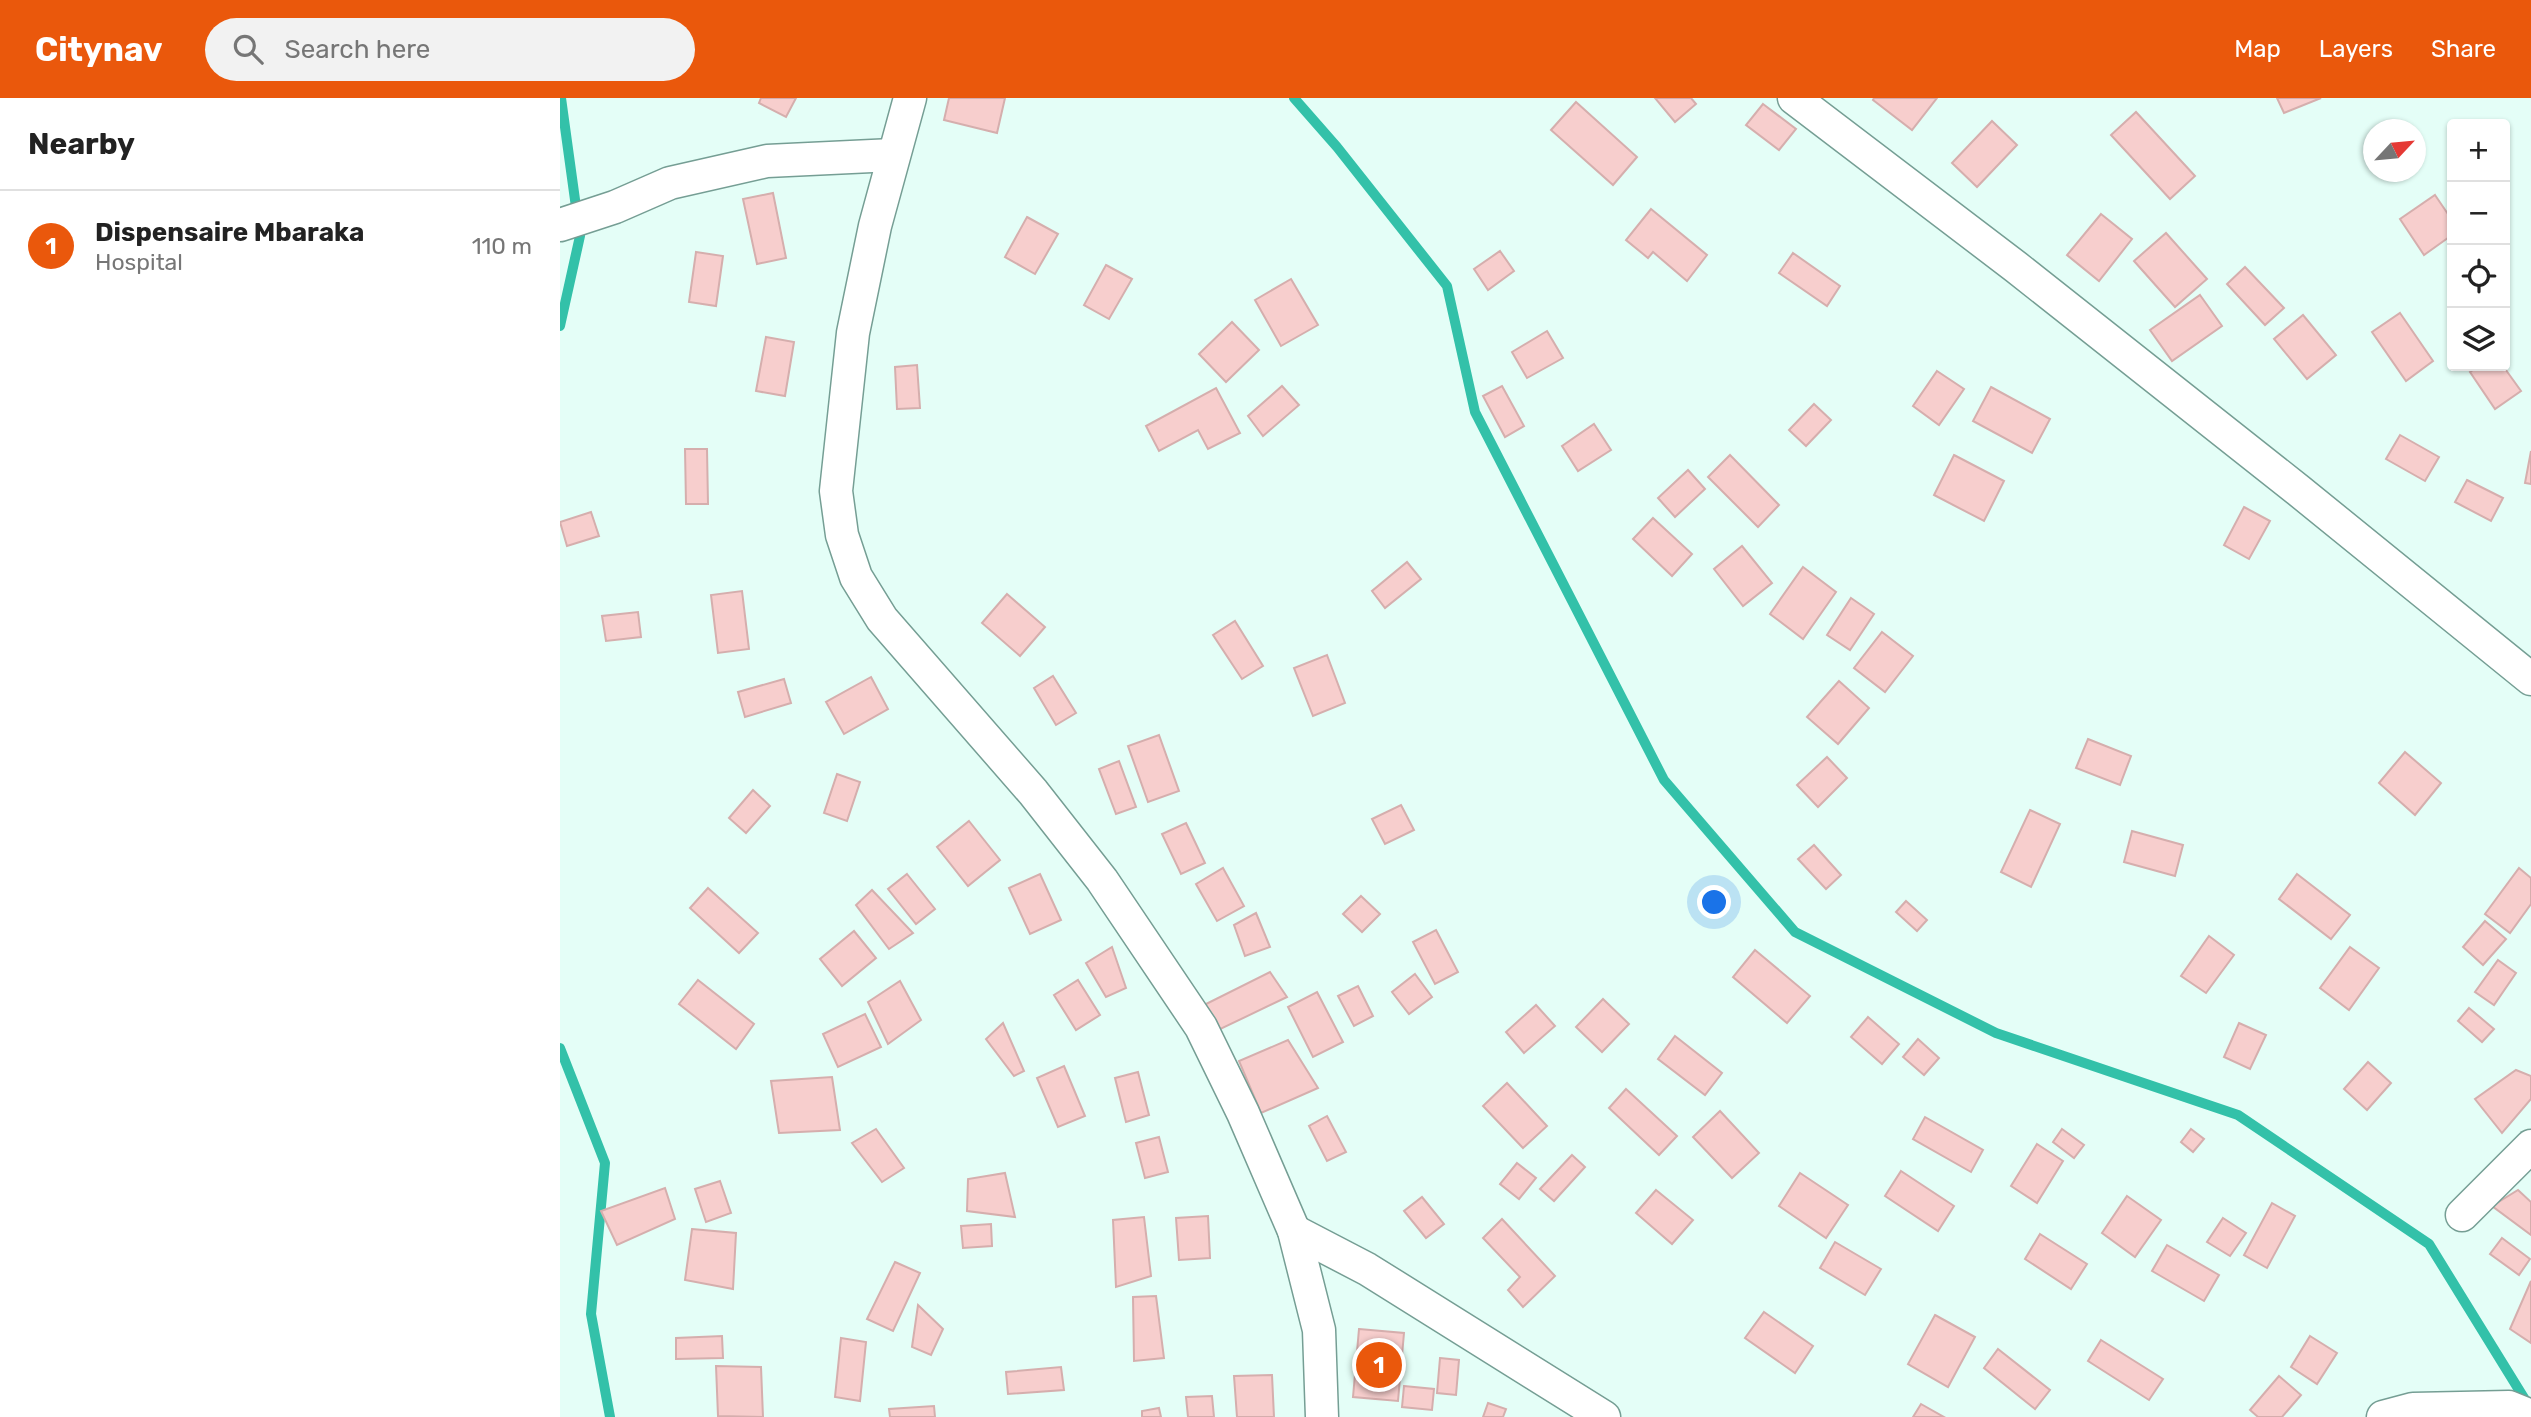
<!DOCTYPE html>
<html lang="en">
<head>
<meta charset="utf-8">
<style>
  :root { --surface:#fff; --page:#f2f2f2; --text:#222; --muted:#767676; --line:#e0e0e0; --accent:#ea580c }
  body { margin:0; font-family:Rubik,sans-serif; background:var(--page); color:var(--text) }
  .controls { position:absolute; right:21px; top:21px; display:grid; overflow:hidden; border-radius:7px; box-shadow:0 2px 5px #0004 }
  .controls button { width:63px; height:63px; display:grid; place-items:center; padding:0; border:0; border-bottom:2px solid var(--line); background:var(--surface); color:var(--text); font:35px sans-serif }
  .compass { position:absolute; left:1803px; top:21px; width:63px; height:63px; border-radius:50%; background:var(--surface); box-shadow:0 2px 5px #0004; rotate:64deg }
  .you { position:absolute; left:1155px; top:805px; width:24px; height:24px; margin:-18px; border:5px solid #fff; border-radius:50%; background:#1a73e8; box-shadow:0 0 0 10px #1a73e833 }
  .badge { display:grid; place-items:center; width:46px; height:46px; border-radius:50%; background:var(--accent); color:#fff; font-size:23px; font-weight:700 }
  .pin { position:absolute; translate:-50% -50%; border:4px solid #fff; box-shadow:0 2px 7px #0006 }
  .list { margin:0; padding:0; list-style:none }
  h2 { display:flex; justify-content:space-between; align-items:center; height:91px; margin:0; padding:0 28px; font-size:30px }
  h2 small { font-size:23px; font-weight:400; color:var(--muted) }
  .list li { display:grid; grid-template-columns:46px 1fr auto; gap:21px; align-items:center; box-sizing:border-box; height:112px; padding:0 28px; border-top:2px solid var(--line) }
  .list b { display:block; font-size:26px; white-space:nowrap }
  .list p { margin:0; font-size:23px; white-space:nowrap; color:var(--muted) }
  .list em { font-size:23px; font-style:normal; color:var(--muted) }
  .icon { flex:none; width:38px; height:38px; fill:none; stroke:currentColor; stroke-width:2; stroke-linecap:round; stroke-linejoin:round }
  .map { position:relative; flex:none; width:1971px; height:1319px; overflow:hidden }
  header { display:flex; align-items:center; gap:42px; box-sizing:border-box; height:98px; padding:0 35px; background:var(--accent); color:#fff }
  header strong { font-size:33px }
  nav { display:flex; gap:38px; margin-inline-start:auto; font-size:24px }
  .search { width:490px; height:63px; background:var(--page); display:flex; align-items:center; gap:18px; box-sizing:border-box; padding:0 24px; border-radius:38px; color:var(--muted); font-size:26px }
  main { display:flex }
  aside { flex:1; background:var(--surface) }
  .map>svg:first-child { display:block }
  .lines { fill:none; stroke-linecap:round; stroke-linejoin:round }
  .stream { stroke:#33c1a9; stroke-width:10 }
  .building { fill:#f7cecd; stroke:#d5aead; stroke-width:2 }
  .street-casing { stroke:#759e94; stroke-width:35 }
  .street { stroke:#fff; stroke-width:32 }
</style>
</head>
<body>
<header>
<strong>Citynav</strong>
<div class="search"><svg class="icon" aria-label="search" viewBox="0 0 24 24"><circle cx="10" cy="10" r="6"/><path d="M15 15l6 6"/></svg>Search here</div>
<nav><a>Map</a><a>Layers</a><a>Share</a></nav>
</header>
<main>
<aside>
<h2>Nearby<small></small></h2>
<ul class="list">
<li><span class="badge">1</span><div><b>Dispensaire Mbaraka</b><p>Hospital</p></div><em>110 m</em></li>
</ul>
</aside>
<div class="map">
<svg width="1971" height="1319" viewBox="0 0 1971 1319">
  <rect width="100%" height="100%" fill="#e4fef7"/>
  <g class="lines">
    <g class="stream">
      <path d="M734 0 777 49 887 188 915 314 1104 682 1235 834 1436 935 1678 1017 1869 1146 1969 1308"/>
      <path d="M0 228 20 138 1 0"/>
      <path d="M0 950 45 1065 31 1216 50 1319"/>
    </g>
  </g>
  <g class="building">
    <path d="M201 0H236L226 19 199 5Z"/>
    <path d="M389 0H445L437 35 384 22Z"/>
    <path d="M1095 0H1131L1136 6 1115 24Z"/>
    <path d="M1314 0H1377L1352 32 1313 2Z"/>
    <path d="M1717 0H1761L1724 15Z"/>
    <path d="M1016 4 1077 59 1053 87 991 32Z"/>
    <path d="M1203 6 1236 31 1219 52 1186 27Z"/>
    <path d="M1576 14 1635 78 1610 101 1551 37Z"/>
    <path d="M1432 23 1457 47 1417 89 1392 65Z"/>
    <path d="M213 95 226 160 197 166 183 101Z"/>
    <path d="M1875 97 1892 122V137L1864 157 1840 121Z"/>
    <path d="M1091 111 1147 157 1127 183 1093 154 1088 160 1066 142Z"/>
    <path d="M1541 116 1572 141 1539 183 1507 157Z"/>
    <path d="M467 119 498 136 475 176 445 159Z"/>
    <path d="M1606 135 1647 181 1615 209 1574 163Z"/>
    <path d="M940 153 954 173 928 192 914 171Z"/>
    <path d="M136 154 163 158 156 208 129 204Z"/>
    <path d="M1233 155 1280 188 1267 208 1219 175Z"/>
    <path d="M546 167 572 181 549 221 524 207Z"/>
    <path d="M1685 169 1724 210 1705 227 1667 186Z"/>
    <path d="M731 181 758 227 721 248 695 202Z"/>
    <path d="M1640 197 1662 228 1612 263 1590 232Z"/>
    <path d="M1840 215 1873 263 1846 283 1812 234Z"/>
    <path d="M1743 217 1776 257 1747 281 1714 241Z"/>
    <path d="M672 224 699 252 666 284 639 256Z"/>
    <path d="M987 233 1003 260 967 280 952 254Z"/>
    <path d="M206 239 234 244 225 298 196 293Z"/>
    <path d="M357 267 360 310 337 311 335 269Z"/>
    <path d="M1919 268H1943L1961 293 1935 311 1910 274Z"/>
    <path d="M1377 273 1404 291 1379 327 1353 308Z"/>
    <path d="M722 288 739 307 703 338 688 318Z"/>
    <path d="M942 288 964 328 945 339 923 298Z"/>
    <path d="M1431 289 1490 321 1472 355 1413 323Z"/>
    <path d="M656 290 680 335 648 351 638 332 599 353 586 328Z"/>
    <path d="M1254 306 1271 322 1246 348 1229 332Z"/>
    <path d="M1034 326 1051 352 1018 373 1002 348Z"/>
    <path d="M1840 337 1879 359 1865 383 1826 361Z"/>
    <path d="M125 351H147L148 406H126Z"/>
    <path d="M1971 353V386L1965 385Z"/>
    <path d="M1170 357 1219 407 1198 429 1148 379Z"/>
    <path d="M1394 357 1444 383 1424 423 1374 397Z"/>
    <path d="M1128 372 1145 391 1115 419 1098 400Z"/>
    <path d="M1907 382 1943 400 1931 423 1895 404Z"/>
    <path d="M1684 409 1710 423 1689 461 1664 447Z"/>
    <path d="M31 414 39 438 7 448 0 424Z"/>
    <path d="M1093 420 1132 456 1112 478 1073 441Z"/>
    <path d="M1182 448 1212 485 1183 508 1154 471Z"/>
    <path d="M847 464 861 481 825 510 812 493Z"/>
    <path d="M1243 469 1276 494 1243 541 1210 516Z"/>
    <path d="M182 493 189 551 158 555 151 497Z"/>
    <path d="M447 496 485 529 460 558 422 525Z"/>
    <path d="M1291 500 1314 516 1290 552 1267 537Z"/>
    <path d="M78 514 81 539 46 543 42 518Z"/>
    <path d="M675 523 703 568 682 581 653 537Z"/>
    <path d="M1322 534 1353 558 1325 594 1294 570Z"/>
    <path d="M767 557 785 605 753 618 734 570Z"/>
    <path d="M493 578 516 615 496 627 474 590Z"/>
    <path d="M311 579 328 611 284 636 266 604Z"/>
    <path d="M224 581 231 605 185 619 178 594Z"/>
    <path d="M1279 583 1309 610 1278 646 1247 619Z"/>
    <path d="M599 637 619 693 588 704 568 648Z"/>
    <path d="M1528 641 1571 658 1560 687 1516 670Z"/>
    <path d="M1845 654 1881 685 1855 717 1819 685Z"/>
    <path d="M1267 659 1287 680 1258 709 1237 687Z"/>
    <path d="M559 663 576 709 556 716 539 671Z"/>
    <path d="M277 676 300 684 287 723 264 715Z"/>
    <path d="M193 692 210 708 186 735 169 720Z"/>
    <path d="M841 707 854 732 825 746 812 721Z"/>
    <path d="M1470 712 1500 726 1471 789 1441 774Z"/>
    <path d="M409 723 440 762 408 788 377 749Z"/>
    <path d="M626 725 645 765 621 776 602 736Z"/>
    <path d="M1572 733 1623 747 1615 778 1564 764Z"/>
    <path d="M1254 747 1281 777 1266 791 1238 761Z"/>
    <path d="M663 770 684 808 657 823 636 786Z"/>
    <path d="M1959 770 1971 780V806L1950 835 1925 816Z"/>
    <path d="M347 776 375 811 356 826 328 791Z"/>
    <path d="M480 776 501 822 470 836 449 790Z"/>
    <path d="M1737 776 1790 817 1771 841 1719 801Z"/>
    <path d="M148 790 198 835 179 855 130 810Z"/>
    <path d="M312 792 353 835 329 851 296 807Z"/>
    <path d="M801 798 820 816 802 834 783 816Z"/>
    <path d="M1346 803 1367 822 1357 833 1336 814Z"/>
    <path d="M696 815 710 849 685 858 674 827Z"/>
    <path d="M1925 823 1946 841 1923 867 1903 849Z"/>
    <path d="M876 832 898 874 875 886 853 844Z"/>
    <path d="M294 833 316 860 282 888 260 861Z"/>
    <path d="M1649 838 1674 857 1646 895 1621 878Z"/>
    <path d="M552 849 566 890 546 899 526 865Z"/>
    <path d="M1790 849 1819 870 1789 912 1760 890Z"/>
    <path d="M1195 852 1250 898 1227 925 1173 879Z"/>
    <path d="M1938 862 1956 875 1934 907 1915 894Z"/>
    <path d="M710 874 727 899 652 935 640 909Z"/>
    <path d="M855 876 872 899 849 916 832 894Z"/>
    <path d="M138 882 194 926 176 951 119 906Z"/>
    <path d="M518 882 540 917 516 932 494 897Z"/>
    <path d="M340 883 361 922 328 946 308 904Z"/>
    <path d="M798 888 813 918 794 928 778 898Z"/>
    <path d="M757 894 783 944 753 959 728 909Z"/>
    <path d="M1043 901 1069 926 1042 954 1016 929Z"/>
    <path d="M976 907 995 928 964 955 946 934Z"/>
    <path d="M1909 910 1934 931 1922 944 1898 923Z"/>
    <path d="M305 916 321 949 278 969 263 936Z"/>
    <path d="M1308 919 1339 946 1322 966 1291 939Z"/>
    <path d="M443 925 464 973 454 978 426 941Z"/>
    <path d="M1679 925 1706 937 1690 971 1664 959Z"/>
    <path d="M1115 938 1162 975 1145 997 1098 961Z"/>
    <path d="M1358 941 1379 960 1364 977 1343 959Z"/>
    <path d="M728 942 758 990 701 1015 679 963Z"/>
    <path d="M1808 964 1831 985 1807 1012 1784 991Z"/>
    <path d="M504 968 525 1018 498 1029 477 980Z"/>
    <path d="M1956 972 1971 978V1001L1942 1035 1915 1001Z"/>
    <path d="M578 974 589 1017 566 1024 555 980Z"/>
    <path d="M272 979 280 1032 219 1035 211 983Z"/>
    <path d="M947 985 987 1028 963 1050 923 1008Z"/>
    <path d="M1066 991 1117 1038 1099 1057 1049 1010Z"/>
    <path d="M1160 1013 1199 1055 1172 1080 1133 1039Z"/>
    <path d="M767 1018 786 1054 767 1063 749 1028Z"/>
    <path d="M1365 1019 1423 1052 1411 1074 1353 1041Z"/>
    <path d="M316 1031 344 1070 322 1084 292 1045Z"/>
    <path d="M1502 1031 1524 1047 1514 1060 1493 1044Z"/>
    <path d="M1631 1031 1644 1041 1633 1054 1621 1044Z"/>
    <path d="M599 1039 608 1074 585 1080 576 1045Z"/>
    <path d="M1477 1046 1503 1063 1477 1105 1451 1088Z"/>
    <path d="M1012 1057 1025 1069 994 1103 980 1091Z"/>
    <path d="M957 1065 976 1080 959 1101 940 1086Z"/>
    <path d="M1341 1073 1394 1108 1378 1133 1325 1098Z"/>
    <path d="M445 1075 455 1119 407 1113 408 1081Z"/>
    <path d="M1240 1075 1288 1107 1266 1140 1219 1108Z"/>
    <path d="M160 1083 171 1115 146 1124 135 1091Z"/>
    <path d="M105 1090 115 1121 57 1147 41 1113Z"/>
    <path d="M1096 1092 1133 1122 1112 1146 1076 1115Z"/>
    <path d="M1958 1092 1971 1104V1137L1932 1108Z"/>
    <path d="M1567 1098 1601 1122 1575 1159 1542 1135Z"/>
    <path d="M862 1099 884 1126 866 1140 844 1113Z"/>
    <path d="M1712 1105 1735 1118 1707 1170 1684 1157Z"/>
    <path d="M648 1118 650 1160 619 1162 616 1120Z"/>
    <path d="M584 1119 591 1178 556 1189 553 1122Z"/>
    <path d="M1663 1120 1686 1135 1670 1158 1647 1144Z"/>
    <path d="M942 1121 995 1178 963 1209 948 1192 960 1179 923 1140Z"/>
    <path d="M431 1126 432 1148 403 1150 401 1128Z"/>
    <path d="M132 1131 176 1135 173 1191 125 1182Z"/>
    <path d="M1480 1136 1527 1166 1511 1191 1465 1161Z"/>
    <path d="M1942 1140 1970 1161 1959 1177 1930 1156Z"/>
    <path d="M1275 1144 1321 1171 1305 1197 1260 1170Z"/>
    <path d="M1607 1147 1659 1177 1644 1203 1592 1173Z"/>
    <path d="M335 1164 360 1175 333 1233 307 1221Z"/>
    <path d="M1971 1183V1245L1950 1231Z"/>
    <path d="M596 1198 604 1260 574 1263 573 1199Z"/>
    <path d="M358 1207 383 1231 371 1257 352 1249Z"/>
    <path d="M1204 1214 1253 1248 1235 1275 1185 1240Z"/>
    <path d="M1375 1217 1415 1239 1388 1289 1348 1266Z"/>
    <path d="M799 1231 844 1235 838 1303 793 1299Z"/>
    <path d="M162 1238 163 1260 116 1261V1240Z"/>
    <path d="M1750 1238 1777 1255 1757 1286 1731 1269Z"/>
    <path d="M281 1240 306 1244 300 1303 275 1299Z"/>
    <path d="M1541 1242 1603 1281 1589 1302 1528 1263Z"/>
    <path d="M1438 1251 1490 1292 1475 1311 1424 1270Z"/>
    <path d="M880 1260 899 1262 896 1297 877 1295Z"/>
    <path d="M156 1268 201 1269 203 1319 158 1318Z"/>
    <path d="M501 1269 504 1292 448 1296 446 1274Z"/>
    <path d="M712 1277 714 1319H677L674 1278Z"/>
    <path d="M1719 1278 1741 1297 1722 1319H1698L1690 1312Z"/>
    <path d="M844 1288 874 1291 872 1312 842 1309Z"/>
    <path d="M652 1298 654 1319H628L626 1299Z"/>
    <path d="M928 1305 946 1311 943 1319H923Z"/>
    <path d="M1361 1306 1384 1319H1353Z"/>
    <path d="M374 1308 375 1319H330L329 1311Z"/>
    <path d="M599 1310 601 1319H582V1313Z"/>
  </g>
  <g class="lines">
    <g class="street-casing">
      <g id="street">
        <path d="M350 0 315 128 293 235 276 393 282 437 296 479 322 521 473 694 542 782 641 929 683 1015 734 1133 759 1232 762 1319"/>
        <path d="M1234 0 1456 169 1738 392 1971 581"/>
        <path d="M0 127 55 109 110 85 207 63 333 57"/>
        <path d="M1902 1117 1971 1048"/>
        <path d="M734 1133 807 1171 1044 1319"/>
        <path d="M1823 1319 1853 1311 1949 1309 1971 1318"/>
      </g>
    </g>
    <use href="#street" class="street"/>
  </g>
</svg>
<div class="controls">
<button>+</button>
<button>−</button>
<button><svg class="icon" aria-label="locate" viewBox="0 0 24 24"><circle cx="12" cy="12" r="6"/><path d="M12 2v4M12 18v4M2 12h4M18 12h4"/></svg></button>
<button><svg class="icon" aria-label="layers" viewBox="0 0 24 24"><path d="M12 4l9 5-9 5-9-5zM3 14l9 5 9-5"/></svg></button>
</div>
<svg class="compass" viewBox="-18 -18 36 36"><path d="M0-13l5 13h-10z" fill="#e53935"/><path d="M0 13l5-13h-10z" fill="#767676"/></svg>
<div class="you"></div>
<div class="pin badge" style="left:819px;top:1267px">1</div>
</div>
</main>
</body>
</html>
